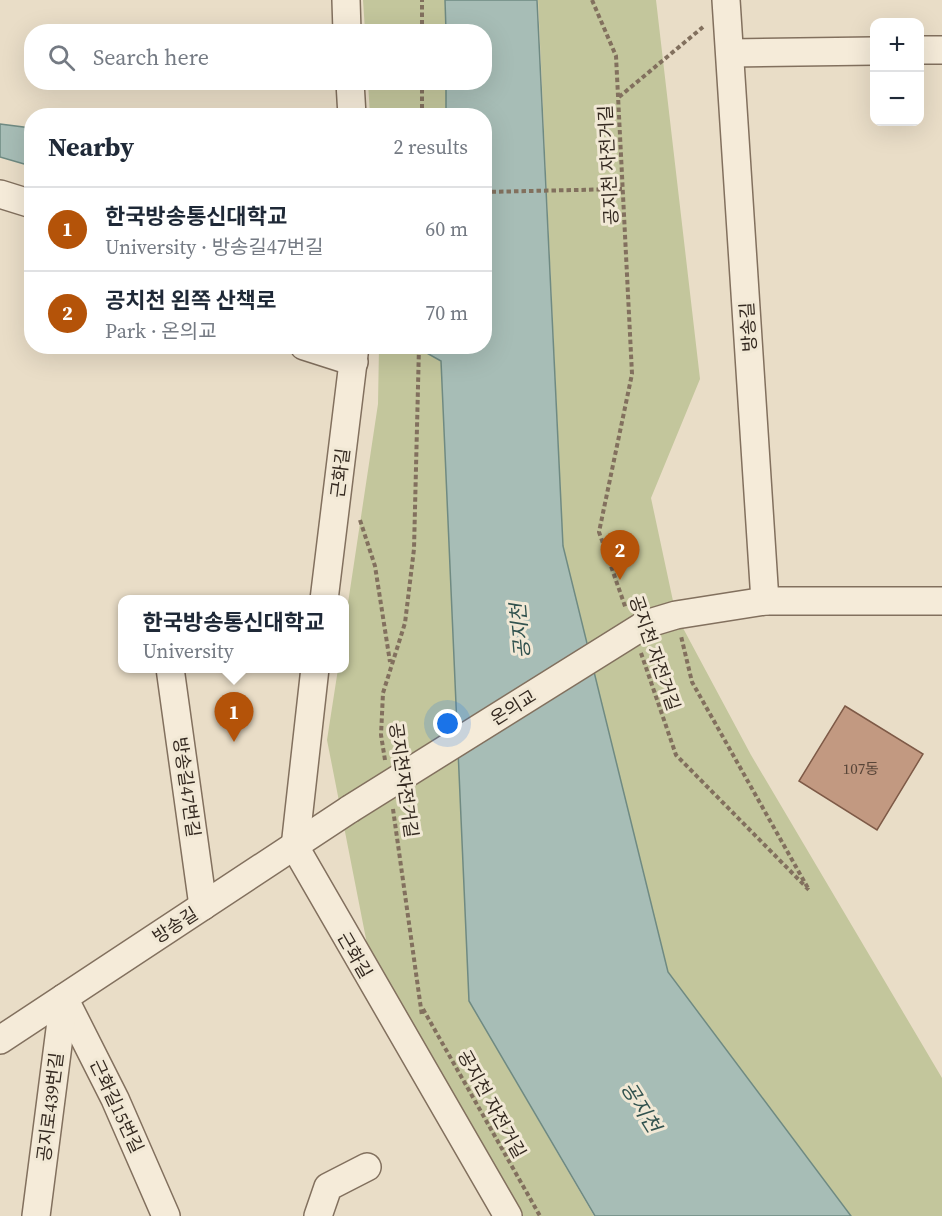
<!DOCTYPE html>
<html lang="en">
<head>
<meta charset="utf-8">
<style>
  :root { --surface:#fff; --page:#f6f6f7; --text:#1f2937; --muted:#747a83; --line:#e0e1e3; --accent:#b45309 }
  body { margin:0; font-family:"Source Serif 4","Noto Sans KR",serif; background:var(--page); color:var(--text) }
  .controls { position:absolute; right:18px; top:18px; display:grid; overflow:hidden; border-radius:12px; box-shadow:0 6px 24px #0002 }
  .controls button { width:54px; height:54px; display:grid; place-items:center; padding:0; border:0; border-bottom:2px solid var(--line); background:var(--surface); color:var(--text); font:30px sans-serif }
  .you { position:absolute; left:448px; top:724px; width:21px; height:21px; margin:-15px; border:4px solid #fff; border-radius:50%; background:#1a73e8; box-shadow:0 0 0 9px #1a73e833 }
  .badge { display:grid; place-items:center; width:39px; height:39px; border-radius:50%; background:var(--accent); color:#fff; font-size:20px; font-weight:700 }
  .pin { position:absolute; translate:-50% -50px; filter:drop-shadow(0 2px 3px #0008) }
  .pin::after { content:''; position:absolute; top:32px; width:21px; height:18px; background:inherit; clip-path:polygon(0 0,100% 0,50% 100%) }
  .popup { position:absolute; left:118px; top:595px; width:231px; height:78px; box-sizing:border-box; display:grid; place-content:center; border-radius:12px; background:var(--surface); filter:drop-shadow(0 2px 4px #0005); font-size:20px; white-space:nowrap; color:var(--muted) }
  .popup b { font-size:22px; color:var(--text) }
  .popup::after { content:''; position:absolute; left:50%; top:100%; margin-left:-12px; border:12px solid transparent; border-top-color:var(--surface) }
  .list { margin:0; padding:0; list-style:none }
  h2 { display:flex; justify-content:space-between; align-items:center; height:78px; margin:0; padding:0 24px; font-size:26px }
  h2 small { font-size:20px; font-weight:400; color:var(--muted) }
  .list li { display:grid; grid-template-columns:39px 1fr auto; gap:18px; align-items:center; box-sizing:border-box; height:84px; padding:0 24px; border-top:2px solid var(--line) }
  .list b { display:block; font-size:22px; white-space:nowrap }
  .list p { margin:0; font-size:20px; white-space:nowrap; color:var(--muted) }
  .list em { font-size:20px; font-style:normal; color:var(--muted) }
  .icon { flex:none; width:33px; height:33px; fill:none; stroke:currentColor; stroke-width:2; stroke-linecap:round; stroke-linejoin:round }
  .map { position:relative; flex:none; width:942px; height:1216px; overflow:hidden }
  .search { position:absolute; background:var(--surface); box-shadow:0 6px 24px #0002; left:24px; top:24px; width:468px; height:66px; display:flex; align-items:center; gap:15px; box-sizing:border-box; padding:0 21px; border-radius:24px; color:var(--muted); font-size:22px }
  .panel { position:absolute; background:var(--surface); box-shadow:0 6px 24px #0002; left:24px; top:108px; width:468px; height:246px; border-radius:24px }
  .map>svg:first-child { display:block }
  .green { fill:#c3c69c }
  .water { fill:#a7bdb6; stroke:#6f8a82; stroke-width:1.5 }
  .building { fill:#c29981; stroke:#7e5a47; stroke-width:1.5 }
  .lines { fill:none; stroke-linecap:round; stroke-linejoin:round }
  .street-casing { stroke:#82705e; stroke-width:30 }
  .path { stroke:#82705e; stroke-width:4; stroke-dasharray:4.5 3; stroke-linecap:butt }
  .street { stroke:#f5ebd9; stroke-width:27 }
  .street-bridge-casing { stroke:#82705e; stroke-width:30; stroke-linecap:butt }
  .street-bridge { stroke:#f5ebd9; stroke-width:27 }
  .labels { text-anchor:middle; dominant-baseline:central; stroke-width:6; stroke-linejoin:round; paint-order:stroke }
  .number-label { font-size:15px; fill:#584538 }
  .street-label { font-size:18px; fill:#342920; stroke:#f1e8d5 }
  .water-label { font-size:20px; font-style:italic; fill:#31524e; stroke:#f1e8d5 }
</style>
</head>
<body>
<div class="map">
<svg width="942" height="1216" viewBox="0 0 942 1216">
  <rect width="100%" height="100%" fill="#e9ddc7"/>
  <g class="green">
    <path d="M363 0H445L446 31H365Z"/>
    <path d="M538 0H656L700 379 651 498 676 615 751 755 942 1078V1216H851L668 973 563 546Z"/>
    <path d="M368 83H446V115H370Z"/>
    <path d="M379 347H416L441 361 469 1001 594 1216H518L367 944 327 740 338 669 345 668V623L378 404Z"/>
  </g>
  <g class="water">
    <path d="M445 0H537L563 546 668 972 851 1216H595L469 1001 441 361 416 347 484 346V116L446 115V83L484 82V32L446 31Z"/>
    <path d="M0 124 31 128V166L0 157Z"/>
  </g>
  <path class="building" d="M845 706 923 754 877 830 799 781Z"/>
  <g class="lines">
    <g class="street-casing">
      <g id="street">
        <path d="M346 0 347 32"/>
        <path d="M726 0 765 601"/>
        <path d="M920 50H942"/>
        <path d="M731 53 874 51"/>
        <path d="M350 82 352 116"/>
        <path d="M0 194 32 204"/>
        <path d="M304 346 354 362"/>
        <path d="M324 600 355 346"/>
        <path d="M646 624 676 615 765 601H942"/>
        <path d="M170 668 203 906"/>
        <path d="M315 668 295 847 508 1216"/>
        <path d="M64 998 115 1099 166 1216"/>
        <path d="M0 1040 350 809"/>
        <path d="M36 1216 64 998"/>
        <path d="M318 1216 328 1187 367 1167"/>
      </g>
    </g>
    <g class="path">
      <path d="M592 0 616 56 632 374 599 532 626 609"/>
      <path d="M422 32V0"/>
      <path d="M619 97 703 27"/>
      <path d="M422 116V82"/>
      <path d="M484 192 622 189"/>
      <path d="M360 520 375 566 390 662"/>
      <path d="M641 653 676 755 809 890 692 682 681 636"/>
      <path d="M385 760 381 735 383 693 405 623 414 549 419 346"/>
      <path d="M393 809 422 1016"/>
      <path d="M423 1009 540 1216"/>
    </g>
    <use href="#street" class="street"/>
    <g class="street-bridge-casing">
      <path id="street-bridge" d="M350 809 646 624"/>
    </g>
    <use href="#street-bridge" class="street-bridge"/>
  </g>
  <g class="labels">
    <g class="number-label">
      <text x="861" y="768">107동</text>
    </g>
    <g class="street-label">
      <text transform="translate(608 165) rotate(-93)">공지천 자전거길</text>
      <text transform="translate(748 327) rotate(-94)">방송길</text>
      <text transform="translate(340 473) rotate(-83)">근화길</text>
      <text transform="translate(655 653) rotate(71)">공지천 자전거길</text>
      <text transform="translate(513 707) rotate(-32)">온의교</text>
      <text transform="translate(404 780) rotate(82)">공지천자전거길</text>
      <text transform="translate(187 787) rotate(82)">방송길47번길</text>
      <text transform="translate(175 925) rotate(-33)">방송길</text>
      <text transform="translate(355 955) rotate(60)">근화길</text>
      <text transform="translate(492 1104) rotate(61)">공지천 자전거길</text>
      <text transform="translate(117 1106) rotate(65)">근화길15번길</text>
      <text transform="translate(50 1107) rotate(-83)">공지로439번길</text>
    </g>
    <g class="water-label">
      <text transform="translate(520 631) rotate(-95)">공지천</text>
      <text transform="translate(641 1107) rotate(58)">공지천</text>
    </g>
  </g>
</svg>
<div class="controls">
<button>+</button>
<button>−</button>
</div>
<div class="you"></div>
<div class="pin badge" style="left:234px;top:742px">1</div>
<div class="popup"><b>한국방송통신대학교</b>University</div>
<div class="pin badge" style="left:620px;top:580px">2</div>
<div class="search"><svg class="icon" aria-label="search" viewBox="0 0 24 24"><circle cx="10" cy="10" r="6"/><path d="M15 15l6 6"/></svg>Search here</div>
<section class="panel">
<h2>Nearby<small>2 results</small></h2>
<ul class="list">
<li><span class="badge">1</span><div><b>한국방송통신대학교</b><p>University · 방송길47번길</p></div><em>60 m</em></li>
<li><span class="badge">2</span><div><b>공치천 왼쪽 산책로</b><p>Park · 온의교</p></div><em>70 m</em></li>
</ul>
</section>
</div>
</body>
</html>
